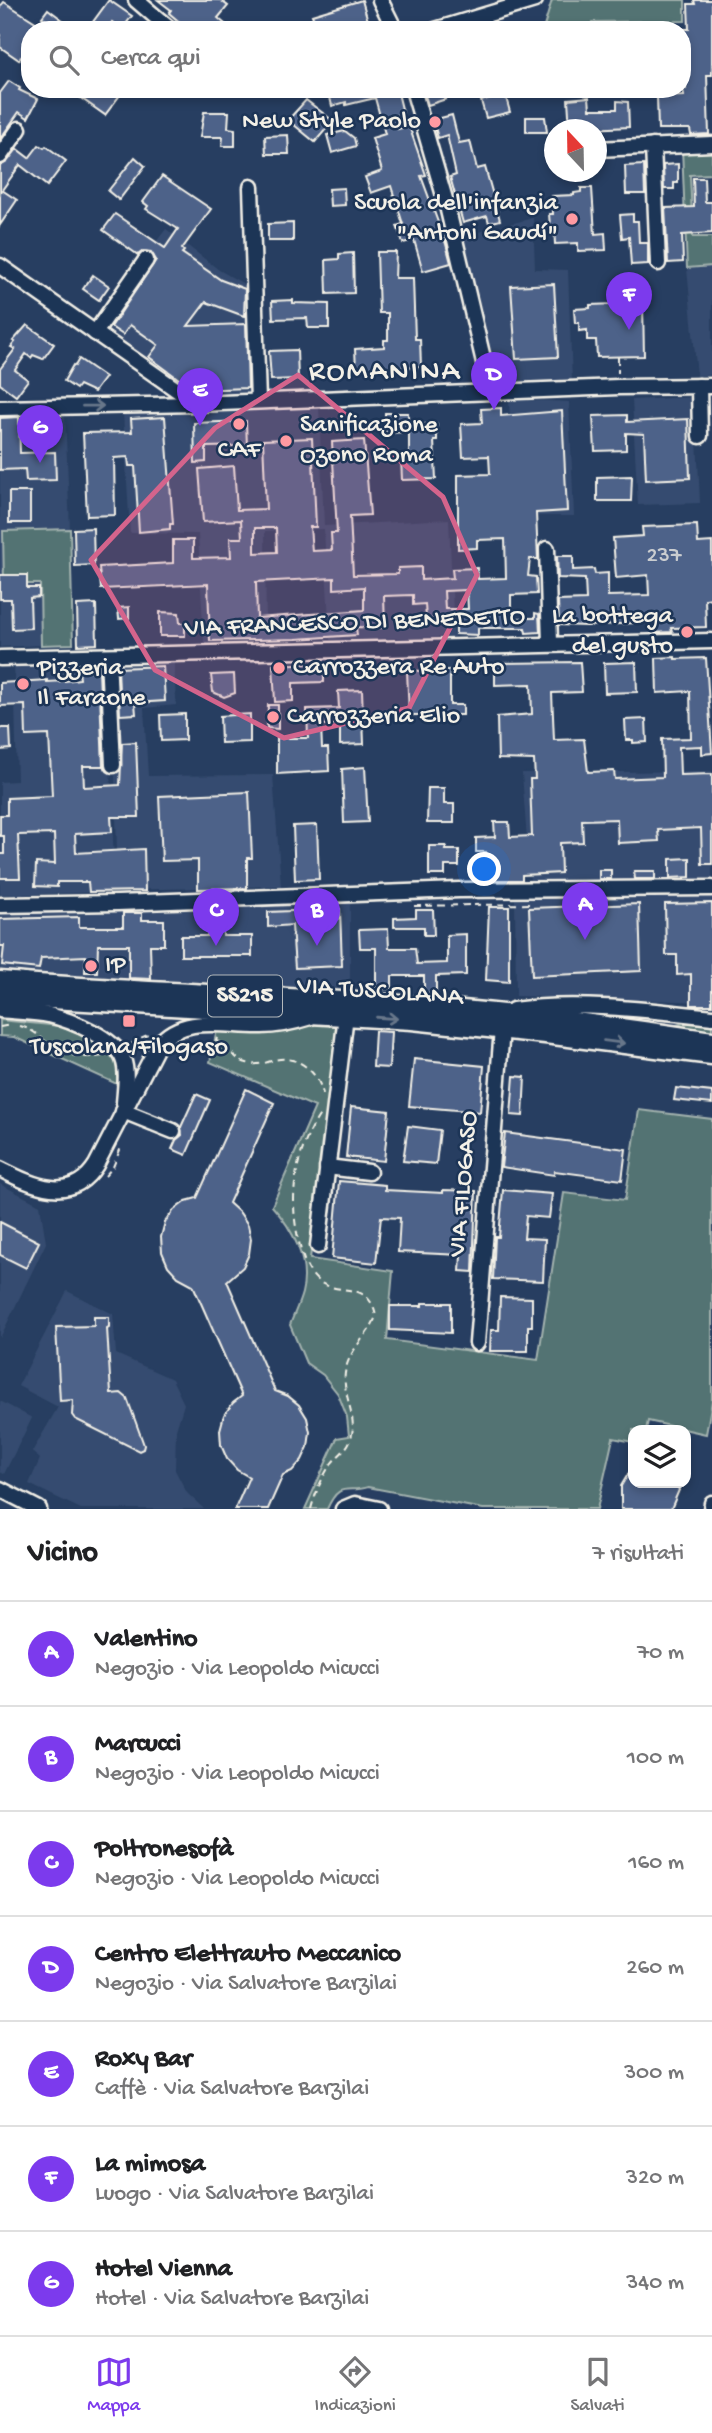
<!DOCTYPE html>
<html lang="it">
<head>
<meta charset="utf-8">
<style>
  :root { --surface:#fff; --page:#f6f6f6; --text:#202124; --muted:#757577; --line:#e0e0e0; --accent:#7c3aed }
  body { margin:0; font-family:"Gochi Hand",sans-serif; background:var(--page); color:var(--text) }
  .controls { position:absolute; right:21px; bottom:21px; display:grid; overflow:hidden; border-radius:14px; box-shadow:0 4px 10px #0003 }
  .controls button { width:63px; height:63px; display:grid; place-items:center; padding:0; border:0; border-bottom:2px solid var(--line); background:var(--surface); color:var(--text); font:35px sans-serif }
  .compass { position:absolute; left:544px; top:119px; width:63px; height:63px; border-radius:50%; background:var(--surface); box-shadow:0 4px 10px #0003; rotate:338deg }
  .you { position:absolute; left:485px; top:870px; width:24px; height:24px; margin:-18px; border:5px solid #fff; border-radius:50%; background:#1a73e8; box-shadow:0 0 0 10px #1a73e833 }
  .badge { display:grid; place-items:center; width:46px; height:46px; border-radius:50%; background:var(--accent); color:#fff; font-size:23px; font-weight:700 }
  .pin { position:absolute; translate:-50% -58px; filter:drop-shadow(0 2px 4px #0008) }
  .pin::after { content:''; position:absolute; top:37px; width:24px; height:21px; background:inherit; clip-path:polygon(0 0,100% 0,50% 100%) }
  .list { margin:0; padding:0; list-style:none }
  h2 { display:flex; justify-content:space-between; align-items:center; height:91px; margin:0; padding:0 28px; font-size:30px }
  h2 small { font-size:23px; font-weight:400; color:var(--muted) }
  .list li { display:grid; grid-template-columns:46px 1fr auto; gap:21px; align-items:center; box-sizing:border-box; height:105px; padding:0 28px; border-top:2px solid var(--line) }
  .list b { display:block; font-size:26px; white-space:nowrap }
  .list p { margin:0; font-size:23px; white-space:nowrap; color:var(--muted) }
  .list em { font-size:23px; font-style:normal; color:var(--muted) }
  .icon { flex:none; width:38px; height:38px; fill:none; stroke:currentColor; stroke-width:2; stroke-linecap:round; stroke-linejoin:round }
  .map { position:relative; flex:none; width:712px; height:1509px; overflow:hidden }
  .search { position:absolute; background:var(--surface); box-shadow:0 4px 10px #0003; left:21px; right:21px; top:21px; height:77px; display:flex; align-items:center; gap:18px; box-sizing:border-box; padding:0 24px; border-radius:28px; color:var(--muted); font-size:26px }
  .sheet { height:826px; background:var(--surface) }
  nav { display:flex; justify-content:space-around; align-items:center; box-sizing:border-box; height:98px; border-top:2px solid var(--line); background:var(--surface); font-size:19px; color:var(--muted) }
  nav a { display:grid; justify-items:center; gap:4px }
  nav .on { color:var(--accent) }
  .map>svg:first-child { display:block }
  .built { fill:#364c6f }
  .green { fill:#527373; stroke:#a3b2ae; stroke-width:2 }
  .building { fill:#4d6289; stroke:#f4f1e8; stroke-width:2; fill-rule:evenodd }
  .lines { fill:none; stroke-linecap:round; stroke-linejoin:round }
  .minor-casing { stroke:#f4f1e8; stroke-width:19 }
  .major-casing { stroke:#f4f1e8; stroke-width:23 }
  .path { stroke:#f4f1e8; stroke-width:2; stroke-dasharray:7 5; stroke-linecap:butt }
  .minor { stroke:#1d3557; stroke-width:14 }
  .major { stroke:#1d3557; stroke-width:18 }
  .oneway { stroke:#68778a }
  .marked { fill:#d4648c; fill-opacity:0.2; stroke:#d4648c; stroke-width:5; stroke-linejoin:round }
  .poi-dot { fill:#ff9aa2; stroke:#1d3557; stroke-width:2.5 }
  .labels { text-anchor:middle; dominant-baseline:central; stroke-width:5; stroke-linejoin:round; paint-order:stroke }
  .number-label { font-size:23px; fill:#cacdd0 }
  .shield { fill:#1d3557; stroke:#b4b9bc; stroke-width:2 }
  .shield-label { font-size:24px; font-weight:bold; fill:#f4f1e8 }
  .poi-label { font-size:26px; fill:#f4f1e8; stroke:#1d3557; text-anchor:start }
  .street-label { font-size:26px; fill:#f4f1e8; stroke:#1d3557 }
  .quarter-label { font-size:30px; letter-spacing:2px; fill:#f4f1e8; stroke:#1d3557 }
</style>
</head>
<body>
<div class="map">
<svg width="712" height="1509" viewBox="0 0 712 1509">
  <rect width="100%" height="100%" fill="#273e61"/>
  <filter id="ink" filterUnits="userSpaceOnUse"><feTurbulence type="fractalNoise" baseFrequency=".0143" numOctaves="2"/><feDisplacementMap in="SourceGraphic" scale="14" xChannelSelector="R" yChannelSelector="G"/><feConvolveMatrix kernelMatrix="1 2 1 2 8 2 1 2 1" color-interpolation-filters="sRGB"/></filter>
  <g filter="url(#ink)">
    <g class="built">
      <path d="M533 218 535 269 568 270 572 383 495 384 463 236Z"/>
      <path d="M166 229 219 270 260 293 266 393 199 397 94 323Z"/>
      <path d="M712 266V375L697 376 687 268Z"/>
      <path d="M695 397 700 503 638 505 632 400Z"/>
      <path d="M509 399 569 402 574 516H515Z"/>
      <path d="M319 407 324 526 449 519 454 637 330 640 324 529 265 531 266 641 204 643 198 534 130 533 123 412Z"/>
      <path d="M65 415 70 529 4 531 40 583 41 645 0 647V416Z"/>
      <path d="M106 658 115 892 0 895V782L17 781 14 661Z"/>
      <path d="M112 660H174L176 705 144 708 148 776 273 775 281 886 118 890Z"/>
      <path d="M712 771V882L530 881 522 773Z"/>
      <path d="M712 894V1002L516 996 515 895Z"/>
      <path d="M350 897V989L60 975 0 969V909Z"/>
      <path d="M0 1184 40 1205 46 1243 0 1338Z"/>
      <path d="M67 1291 113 1314 116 1354 172 1379 184 1404 176 1430 175 1470 187 1493 204 1509H81L29 1484 40 1459 32 1452 58 1407 18 1386Z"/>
      <path d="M0 1401 32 1418 4 1474 0 1472Z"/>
    </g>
    <g class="green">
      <path d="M552 0H685V21L592 22 591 30H543Z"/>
      <path d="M712 147V174L690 175 693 237H712V266L687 268 682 148Z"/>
      <path d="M70 529 73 644 41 645 40 584H4L3 531Z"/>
      <path d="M0 1020 60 1026 110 1048 119 1065V1085L14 1037 0 1036Z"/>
      <path d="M339 1023 310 1259 393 1271 387 1340 538 1360 564 1193 625 1200 639 1110 712 1119V1401L706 1434 648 1421 646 1430H633V1442L613 1438 597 1509H483L368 1487C347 1494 340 1480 327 1509H305L337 1438 349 1436 347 1417 338 1394 323 1375 306 1363 290 1325C294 1314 299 1304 302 1293 310 1261 293 1229 272 1206L315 1107 210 1062 217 1030Z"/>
      <path d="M684 1023 712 1024V1035L670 1029 673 1026Z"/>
    </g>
    <g class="building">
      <path d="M109 0 132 16 122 29 112 22 107 30H87Z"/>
      <path d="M158 0H220L228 6 218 18 232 30H189L169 13 171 10Z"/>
      <path d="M362 0 368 21 346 28V30H289L288 28 314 20 312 15Z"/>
      <path d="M694 0H712V75H707L709 134 691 135 690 129H658L657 97 684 96 683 89H686L682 29H689L688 4H695Z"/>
      <path d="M4 2 48 30H30V63L21 57 19 60 0 47V7Z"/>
      <path d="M48 9 76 30H59L42 17Z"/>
      <path d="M9 81 20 88 19 90 38 99 28 118 19 112 0 139V93Z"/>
      <path d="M68 89H111L120 95 105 115Z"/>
      <path d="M328 89H397L403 113 395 116 398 129 409 126 426 175 421 176 446 244 451 263 423 271 414 240 403 243 397 226 403 224 391 186 371 193 365 177 382 171 372 138 385 134 375 98 346 105V102L332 106Z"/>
      <path d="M423 89H443L446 99 428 105Z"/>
      <path d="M505 94 510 112 486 118 481 101Z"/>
      <path d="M589 97 590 109H617V101L628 102 629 127 570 130 568 99Z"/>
      <path d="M306 100 333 121 315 142 288 120Z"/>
      <path d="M204 112H229L228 128 235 129V146H222L223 137H200Z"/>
      <path d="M452 115 459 143 470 141 477 169 485 167 500 220 489 223 487 216 463 223 450 177 456 175 447 135 438 138 433 120Z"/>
      <path d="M526 117H545L547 132H526Z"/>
      <path d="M345 131 354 138 356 146 332 153 327 135Z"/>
      <path d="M288 135 289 154H266L265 136Z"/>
      <path d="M39 145 44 148 46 146 66 161 47 186 20 165 2 190 17 200 0 225V166L7 162 17 149 29 158Z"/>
      <path d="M135 157 145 166 119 200 108 191Z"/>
      <path d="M678 164V183H674V189H664L663 165Z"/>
      <path d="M644 165 645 194H626L625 166Z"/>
      <path d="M162 176 211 209 182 249 184 251 182 253 221 280 245 289 244 316 206 302 188 326 246 324 248 388 194 390 149 357 158 345 130 325 123 335 111 327 156 260 151 252 143 251 138 255 103 230 115 214 165 248 178 229 146 209 148 206 143 202Z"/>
      <path d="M693 178H704L705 202H712V233L682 235 683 262 668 263 665 208 694 207Z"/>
      <path d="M344 188 345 205 330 206 329 189Z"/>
      <path d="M581 188H592L595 234 605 233 606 250 578 251V243L555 244 554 226H550L549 214H553L552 196 574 195V193L581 192Z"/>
      <path d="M633 214V221H638L639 243H648V264L631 265 629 237 622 238 620 215Z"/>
      <path d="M293 223V241H268V224Z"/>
      <path d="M377 252H396L395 278H413L415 339H420L421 367 356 369 355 349 384 347V340H388V313H379Z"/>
      <path d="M353 253 354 293 327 294 326 260 339 259V254Z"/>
      <path d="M93 275 109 286 99 300 83 289Z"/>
      <path d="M554 284 558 357 516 359 511 286Z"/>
      <path d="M293 300V303L329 304V328H308L307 318 273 319 272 301Z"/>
      <path d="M643 303 644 356 597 357 596 340H587V330L579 331V323H575L574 309 590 308V305Z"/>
      <path d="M27 325 54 344 43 359 33 355 31 358 26 354 15 370 28 380 16 396 0 384V369L15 349 11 347 15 342 13 341Z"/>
      <path d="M297 350 298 379 271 380 269 351Z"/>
      <path d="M79 359 105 377 94 392 79 385 76 389 64 381 73 365 75 366Z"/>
      <path d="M501 408V416L562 411 567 511 536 513 538 559H530L528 576 536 577 537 594 511 595V618H535V613L539 614 540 632 526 633 525 628H478V635L456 634V620L426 619 425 604 413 605V595L384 596 385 628 356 627 357 635 296 639 210 641 208 584 101 589 99 567 173 563V540H193V558L231 557 230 538H242L241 520 203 522 199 469 234 466 237 510 266 509 263 440 312 438 316 527H310L312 551 332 550 331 533H337L332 442 364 440 370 515 350 516 353 575 398 574V568L421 567V580L453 578 452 569 477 568 478 579 506 578 505 539 477 540V548L458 549V475L490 474 489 456 463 457 461 424 482 423 481 409ZM255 528H276L277 552 255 553ZM334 578V589L364 587V610L257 618 256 582ZM467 590 468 609H445L444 591Z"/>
      <path d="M385 413H408V432L385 433Z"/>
      <path d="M627 415V422L688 419 690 478 646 480 644 434 626 433V450L595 451 593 416Z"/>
      <path d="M19 417 20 453 55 452 56 480 26 481 25 469 0 470V418Z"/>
      <path d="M165 417 173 524H170V529L139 532 135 466H129L128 457 114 458 115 515 87 516 83 433 132 432 131 419Z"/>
      <path d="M246 421 247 446 206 447V462L195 463 194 423Z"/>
      <path d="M409 424H437V441H434L436 479 402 480 401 458H409Z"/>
      <path d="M632 476 631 501H597V477Z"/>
      <rect x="9" y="492" width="21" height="31"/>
      <path d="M697 525 698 543 712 542V598L705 599 706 627 671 628 672 632 652 633 651 622 587 626 559 625 558 601 586 600 585 579 558 578 557 556H573V570L594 569 595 574 608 573V596L649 595 648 575 616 578 613 538 643 536 642 527Z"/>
      <path d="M93 528 94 565 75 566 74 529Z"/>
      <path d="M0 575H27V588H39V597L30 598 31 628 12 629 11 599H0Z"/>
      <path d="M96 604 97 644 78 645 77 605Z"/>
      <path d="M129 607V618L119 619 118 608Z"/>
      <path d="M160 612 179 613 180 623H185V636H160Z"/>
      <path d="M675 657V659L706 658 712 753 702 754V746L679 747 680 775 712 774V864H702L701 828 658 830 659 841 618 843 617 819 582 820 583 842 560 843 561 873 522 875V880H487L486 852H476V838L495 837 494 822H509L510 837 532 836 530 779H535L534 760 498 759 497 717 532 714 531 684 495 685V663L580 662 582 692 552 693 554 740 584 739 588 772 614 771 615 779 663 777 662 739 691 738 690 691 657 693 656 658Z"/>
      <path d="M636 662 637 692 605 693 604 663Z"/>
      <path d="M324 663V682L293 683V701L275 702 273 665Z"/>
      <path d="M163 666 165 701 135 703 136 714 120 715 118 668Z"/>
      <path d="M99 670 103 766H83L84 787 120 785 122 743 136 742 139 817H111L112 832 75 834 76 853 144 849 145 891 89 892 88 882H57V887L35 886 36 863 55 864 54 834 18 835 20 878H0V854H4V836H0V815H7V798L52 796 49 735 26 736 25 705 0 706V683L47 680V682L65 681 80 679 79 671Z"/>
      <path d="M450 670V705H463V715H409L407 671Z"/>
      <path d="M234 674 235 693 224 697 213 692 211 675Z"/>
      <path d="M362 690 364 744 340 745V724L321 725 322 748H328L329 771 277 774V738H308L307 709 339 708 338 691Z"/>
      <path d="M268 705H278V729L267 728Z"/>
      <path d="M185 714V740L161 741 160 715Z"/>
      <path d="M250 714V742L221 743 220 716Z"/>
      <path d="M646 719 647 742 633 743V740H626L625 720Z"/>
      <path d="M0 728H10L11 749 0 750Z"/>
      <path d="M365 767 368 822 344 823 342 769Z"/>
      <path d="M428 788H444V804H454V823H427Z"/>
      <path d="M249 792 252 858H247V888L198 889V860L162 861 159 796Z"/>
      <path d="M317 825 319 879 295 880 293 826Z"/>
      <path d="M429 846H446L445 850H459V866H445V875H429Z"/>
      <path d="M690 858V877L670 878V859Z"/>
      <rect x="599" y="870" width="12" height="9"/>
      <path d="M634 871H655V879H635Z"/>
      <path d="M712 903V1005H691V974L677 975V955H666L665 904Z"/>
      <path d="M639 904 641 971 532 976 529 908Z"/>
      <path d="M489 907H509V982L486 980Z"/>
      <path d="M340 909 342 966 295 968 292 925 268 927V912Z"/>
      <path d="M416 910H433L434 935H424V927H394V918L416 917Z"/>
      <path d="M123 913H142V920H164V945H150L151 979 129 978V945H98L97 972H85L86 956 41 958 39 969 2 965 4 946H0V919L79 917V927H123Z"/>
      <path d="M210 929H223V936H252V956H181V936H210Z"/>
      <path d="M388 929 389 948H415L417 964 447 963V935L466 934V975L436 976V993H424V976H392V989H376V948H360L359 930Z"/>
      <path d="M375 1031 391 1032 389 1068 373 1067Z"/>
      <path d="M414 1059 484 1066 480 1112 409 1106Z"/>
      <path d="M514 1076 525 1077 523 1116 511 1115Z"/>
      <path d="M676 1088 712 1092V1104L674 1100Z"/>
      <path d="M246 1089 274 1103 229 1203 240 1213 248 1225 251 1239 249 1254 243 1267 227 1281 275 1391 288 1396 299 1405 307 1418 310 1432 308 1447 302 1460 292 1471 283 1475 268 1509H235L249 1477 237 1470 227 1459 221 1445 220 1430 224 1415 233 1403 242 1396 193 1285 178 1277 168 1266 162 1252 161 1237 165 1222 174 1210 186 1201 197 1198Z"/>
      <path d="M196 1094 210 1100 186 1155 172 1149 176 1140 182 1135 181 1127Z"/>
      <path d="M351 1107 389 1111 384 1161 346 1157Z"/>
      <path d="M408 1126 440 1130 436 1164 403 1161Z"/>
      <path d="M505 1133 626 1149 622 1180 555 1171 554 1175 501 1167Z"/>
      <path d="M339 1181 385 1185V1190L443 1193V1190L476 1191 473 1272 460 1271 461 1255 398 1252 400 1218 381 1217 376 1263 332 1258Z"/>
      <path d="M503 1190 552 1194 549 1218 526 1216 524 1238 545 1239 543 1281 493 1279 495 1237H499Z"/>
      <path d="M0 1222 39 1242 26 1268 0 1255Z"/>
      <path d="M500 1297 532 1298V1326H528V1351H490L491 1330H499Z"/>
      <path d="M422 1303H451V1333L390 1330V1306H422Z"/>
      <path d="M94 1317H109V1327L107 1328 111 1394 121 1393 127 1398 144 1445 143 1449 139 1451 75 1419 72 1415 73 1400 60 1401 56 1327 94 1326Z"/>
      <path d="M633 1466V1483H676L679 1490 671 1509H621V1486Z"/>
    </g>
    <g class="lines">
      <g class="minor-casing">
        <g id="minor">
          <path d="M136 0 171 30"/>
          <path d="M380 0 395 30"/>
          <path d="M435 30 535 0"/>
          <path d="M413 89 447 206 491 392"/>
          <path d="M653 146 658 263"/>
          <path d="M596 149 712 144"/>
          <path d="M0 156 19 129"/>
          <path d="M251 187 258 401"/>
          <path d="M0 266 197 404"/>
          <path d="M95 333 146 260"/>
          <path d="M699 386 700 436"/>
          <path d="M0 408 197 404 618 387 712 386"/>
          <path d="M547 549 550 643"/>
          <path d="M108 656 113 765"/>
          <path d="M0 658 712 641"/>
          <path d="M0 905 118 903 459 890 712 888"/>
          <path d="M0 1010C16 1012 33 1012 49 1015 70 1020 115 1038 123 1059 128 1072 125 1089 124 1103"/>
          <path d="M513 1010C575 1001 649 1010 712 1017"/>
          <path d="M123 1111 173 1131"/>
          <path d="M327 1167 369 1172"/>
          <path d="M0 1169C32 1185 71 1205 96 1165L158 1045C183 1013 227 1027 262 1026 279 1026 295 1022 311 1017"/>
          <path d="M318 1246 346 1015"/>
          <path d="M477 1343 502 1029"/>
          <path d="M0 1489 39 1509"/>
          <path d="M343 1509 355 1504 379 1509"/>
          <path d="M711 1509 712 1503"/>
        </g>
      </g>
      <g class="major-casing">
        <g id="major">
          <path d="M0 981C137 993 275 995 412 1006 512 1013 613 1026 712 1041"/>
          <path d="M0 996 412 1020 545 1034 712 1055"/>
        </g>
      </g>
      <g class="path">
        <path d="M618 357V373"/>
        <path d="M414 906 531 904"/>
        <path d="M20 1026C32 1029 39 1036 49 1044 65 1056 84 1059 103 1056"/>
        <path d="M0 1027 11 1025"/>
        <path d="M217 1038 216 1041C229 1045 233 1060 247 1063 257 1066 265 1063 274 1060 298 1054 318 1072 323 1094"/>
        <path d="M131 1044 138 1039 150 1034"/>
        <path d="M105 1176 113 1167 122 1145"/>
        <path d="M311 1509C315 1494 322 1477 331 1464 338 1455 348 1449 351 1438 358 1416 342 1395 345 1373 349 1347 369 1337 376 1316 368 1278 339 1298 317 1280 306 1270 302 1256 299 1242 288 1198 295 1151 321 1113"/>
      </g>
      <use href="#minor" class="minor"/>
      <use href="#major" class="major"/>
    </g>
    <defs><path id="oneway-shaft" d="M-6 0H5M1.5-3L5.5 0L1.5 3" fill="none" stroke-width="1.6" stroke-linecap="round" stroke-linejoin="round" transform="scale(1.75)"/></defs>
    <g class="oneway">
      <use href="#oneway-shaft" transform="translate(93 406) rotate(-1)"/>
      <use href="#oneway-shaft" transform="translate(387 1018) rotate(4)"/>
      <use href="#oneway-shaft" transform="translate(614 1042) rotate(7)"/>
    </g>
  </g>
  <path class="marked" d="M298 375 443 497 477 575 409 708 284 738 155 670 91 560 215 428Z"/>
  <g class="poi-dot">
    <circle cx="435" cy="122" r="7"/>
    <circle cx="572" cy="219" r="7"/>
    <circle cx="239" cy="424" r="7"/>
    <circle cx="286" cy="441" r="7"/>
    <circle cx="687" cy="632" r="7"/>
    <circle cx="279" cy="668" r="7"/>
    <circle cx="23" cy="684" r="7"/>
    <circle cx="273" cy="717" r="7"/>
    <circle cx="91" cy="966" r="7"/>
    <rect x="122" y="1014" width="14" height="14" rx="3.5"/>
  </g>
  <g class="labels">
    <g class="number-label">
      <text x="664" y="556">237</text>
    </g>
    <rect class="shield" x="208" y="975.5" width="74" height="41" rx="5"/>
    <g class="shield-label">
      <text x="245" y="996">SS215</text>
    </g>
    <g class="poi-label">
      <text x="421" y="122" text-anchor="end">New Style Paolo</text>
      <text x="558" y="204" text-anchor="end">Scuola dell'infanzia<tspan x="558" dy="30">"Antoni Gaudí"</tspan></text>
      <text x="300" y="426">Sanificazione<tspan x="300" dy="30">Ozono Roma</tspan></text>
      <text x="239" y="451" text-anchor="middle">CAF</text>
      <text x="673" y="617" text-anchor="end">La bottega<tspan x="673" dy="30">del gusto</tspan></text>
      <text x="293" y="668">Carrozzera Re Auto</text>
      <text x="37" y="669">Pizzeria<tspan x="37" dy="30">Il Faraone</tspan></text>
      <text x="287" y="717">Carrozzeria Elio</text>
      <text x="105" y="966">IP</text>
      <text x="129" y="1048" text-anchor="middle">Tuscolana/Filogaso</text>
    </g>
    <g class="street-label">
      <text transform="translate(355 624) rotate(-2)">VIA FRANCESCO DI BENEDETTO</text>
      <text transform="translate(380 993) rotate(4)">VIA TUSCOLANA</text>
      <text transform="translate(465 1184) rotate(-85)">VIA FILOGASO</text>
    </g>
    <g class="quarter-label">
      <text x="385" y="373">ROMANINA</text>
    </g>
  </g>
</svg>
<div class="controls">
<button><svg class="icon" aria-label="layers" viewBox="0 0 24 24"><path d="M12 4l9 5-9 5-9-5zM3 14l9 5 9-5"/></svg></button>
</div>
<svg class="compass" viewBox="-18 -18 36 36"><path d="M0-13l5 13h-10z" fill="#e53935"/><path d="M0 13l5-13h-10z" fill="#757577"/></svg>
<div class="you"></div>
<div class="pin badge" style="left:585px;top:940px">A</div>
<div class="pin badge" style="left:317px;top:946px">B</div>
<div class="pin badge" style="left:216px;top:946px">C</div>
<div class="pin badge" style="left:494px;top:410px">D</div>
<div class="pin badge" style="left:200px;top:426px">E</div>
<div class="pin badge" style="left:629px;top:330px">F</div>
<div class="pin badge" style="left:40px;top:463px">G</div>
<div class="search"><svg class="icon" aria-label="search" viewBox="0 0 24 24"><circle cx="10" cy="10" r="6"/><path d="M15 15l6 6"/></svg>Cerca qui</div>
</div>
<section class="sheet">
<h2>Vicino<small>7 risultati</small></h2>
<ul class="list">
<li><span class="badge">A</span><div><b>Valentino</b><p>Negozio · Via Leopoldo Micucci</p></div><em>70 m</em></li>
<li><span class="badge">B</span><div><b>Marcucci</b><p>Negozio · Via Leopoldo Micucci</p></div><em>100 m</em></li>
<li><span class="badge">C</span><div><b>Poltronesofà</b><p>Negozio · Via Leopoldo Micucci</p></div><em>160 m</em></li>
<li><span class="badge">D</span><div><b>Centro Elettrauto Meccanico</b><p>Negozio · Via Salvatore Barzilai</p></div><em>260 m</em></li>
<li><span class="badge">E</span><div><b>Roxy Bar</b><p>Caffè · Via Salvatore Barzilai</p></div><em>300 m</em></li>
<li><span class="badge">F</span><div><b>La mimosa</b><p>Luogo · Via Salvatore Barzilai</p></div><em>320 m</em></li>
<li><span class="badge">G</span><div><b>Hotel Vienna</b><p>Hotel · Via Salvatore Barzilai</p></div><em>340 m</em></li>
</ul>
</section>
<nav>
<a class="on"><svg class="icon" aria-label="map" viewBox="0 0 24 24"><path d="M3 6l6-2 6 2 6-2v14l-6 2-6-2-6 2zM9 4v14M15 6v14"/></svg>Mappa</a>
<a><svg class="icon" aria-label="directions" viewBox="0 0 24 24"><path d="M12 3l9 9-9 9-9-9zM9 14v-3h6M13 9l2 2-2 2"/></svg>Indicazioni</a>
<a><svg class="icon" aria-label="saved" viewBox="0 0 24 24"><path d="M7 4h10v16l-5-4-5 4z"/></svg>Salvati</a>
</nav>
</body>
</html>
